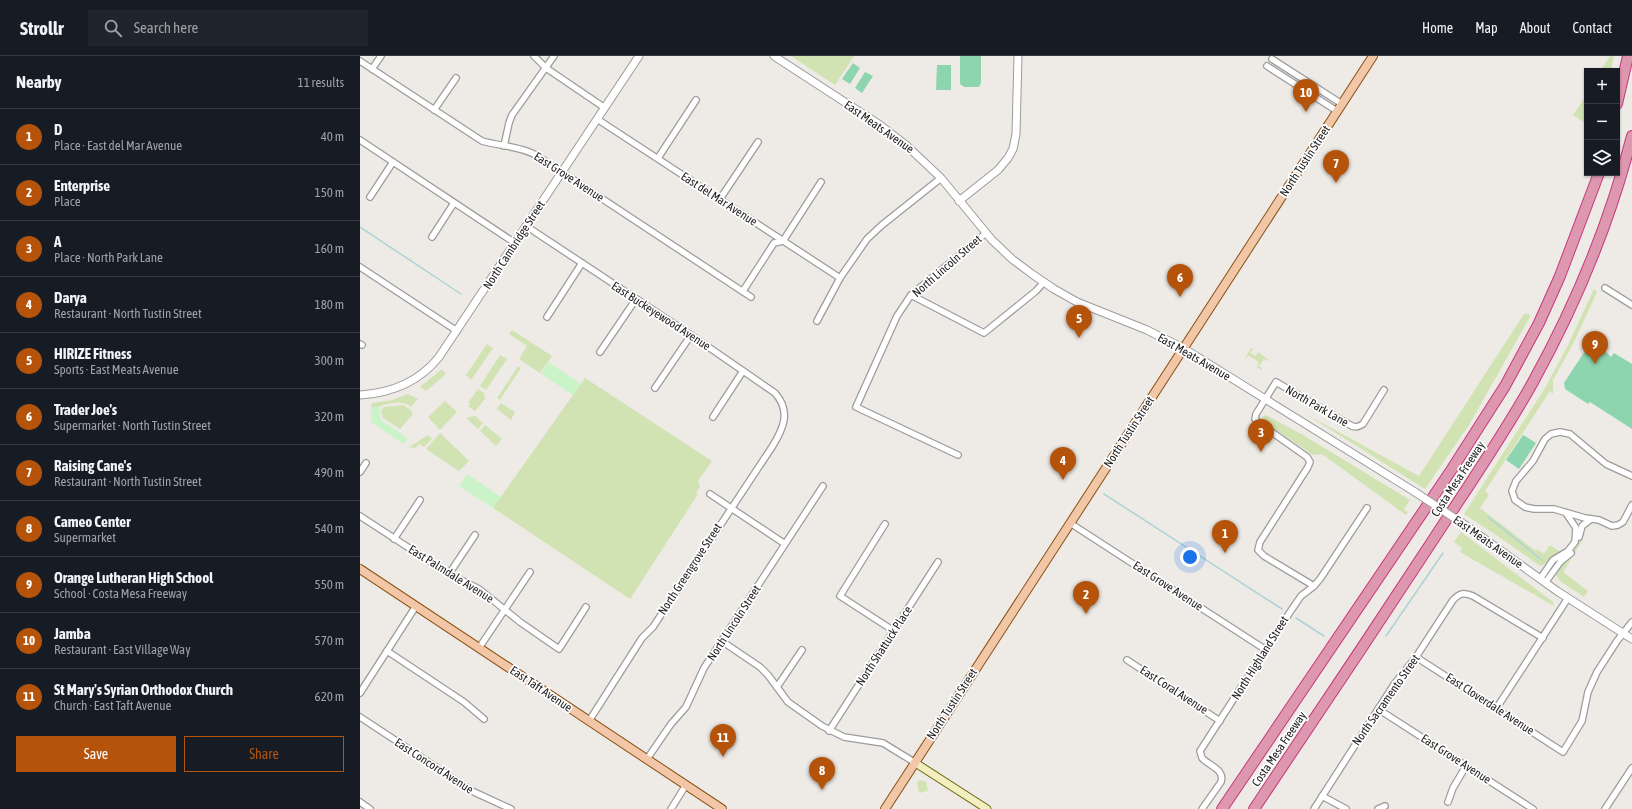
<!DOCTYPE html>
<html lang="en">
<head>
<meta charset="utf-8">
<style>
  :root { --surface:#171b24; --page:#20242c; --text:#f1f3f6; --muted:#9ea1a6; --line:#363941; --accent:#b45309 }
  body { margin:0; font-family:"Asap Condensed",sans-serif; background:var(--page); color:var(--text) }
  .controls { position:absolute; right:12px; top:12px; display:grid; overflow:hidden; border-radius:0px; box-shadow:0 1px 3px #0004 }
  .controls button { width:36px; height:36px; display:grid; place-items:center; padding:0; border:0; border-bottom:1px solid var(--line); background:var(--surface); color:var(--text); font:20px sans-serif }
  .you { position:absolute; left:830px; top:501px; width:14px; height:14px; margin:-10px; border:3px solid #fff; border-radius:50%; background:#1a73e8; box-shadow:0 0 0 6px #1a73e833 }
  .badge { display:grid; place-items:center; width:26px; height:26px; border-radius:50%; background:var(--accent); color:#fff; font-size:13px; font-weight:700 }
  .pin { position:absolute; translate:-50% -33px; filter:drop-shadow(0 1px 2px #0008) }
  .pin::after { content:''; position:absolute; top:21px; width:14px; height:12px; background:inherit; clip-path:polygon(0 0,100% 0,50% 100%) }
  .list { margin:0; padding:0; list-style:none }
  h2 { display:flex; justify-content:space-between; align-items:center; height:52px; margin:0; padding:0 16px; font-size:17px }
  h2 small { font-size:13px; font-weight:400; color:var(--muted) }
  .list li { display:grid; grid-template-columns:26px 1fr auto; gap:12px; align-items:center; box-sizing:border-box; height:56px; padding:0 16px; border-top:1px solid var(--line) }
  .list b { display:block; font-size:15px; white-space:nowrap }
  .list p { margin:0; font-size:13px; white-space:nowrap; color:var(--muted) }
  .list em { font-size:13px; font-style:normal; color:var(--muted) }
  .actions { display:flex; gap:8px; padding:12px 16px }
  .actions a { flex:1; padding:9px 0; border:1px solid var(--accent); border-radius:0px; text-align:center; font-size:14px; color:var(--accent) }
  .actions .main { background:var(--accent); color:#fff }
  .icon { flex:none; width:22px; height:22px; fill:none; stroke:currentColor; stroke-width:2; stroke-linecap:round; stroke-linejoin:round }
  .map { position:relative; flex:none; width:1272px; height:753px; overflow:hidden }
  header { display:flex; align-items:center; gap:24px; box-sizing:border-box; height:56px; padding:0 20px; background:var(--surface); border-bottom:1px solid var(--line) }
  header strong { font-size:19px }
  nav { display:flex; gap:22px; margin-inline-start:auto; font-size:14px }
  .search { width:280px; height:36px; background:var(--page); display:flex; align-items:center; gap:10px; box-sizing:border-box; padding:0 14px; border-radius:0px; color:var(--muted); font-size:15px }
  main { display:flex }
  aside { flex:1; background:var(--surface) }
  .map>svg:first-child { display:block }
  .grass { fill:#d1e3b2 }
  .park { fill:#cbf3c8 }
  .pitch { fill:#8dd5af }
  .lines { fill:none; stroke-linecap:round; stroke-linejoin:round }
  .stream { stroke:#abd4d7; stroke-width:1.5 }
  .minor-casing { stroke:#9c9c9c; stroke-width:8 }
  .tertiary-casing { stroke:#9c9c9c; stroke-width:9 }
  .secondary-casing { stroke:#6a6711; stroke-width:9 }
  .primary-casing { stroke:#895011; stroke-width:10 }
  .motorway-casing { stroke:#c7387e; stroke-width:12 }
  .minor { stroke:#fff; stroke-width:5.5 }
  .tertiary { stroke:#fff; stroke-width:7 }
  .secondary { stroke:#f3eec0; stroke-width:7 }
  .primary { stroke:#f2c7a8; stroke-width:8 }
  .motorway { stroke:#dd97ae; stroke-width:10 }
  .tertiary-bridge-casing { stroke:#9c9c9c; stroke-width:9; stroke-linecap:butt }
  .tertiary-bridge { stroke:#fff; stroke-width:7 }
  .labels { text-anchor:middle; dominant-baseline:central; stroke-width:3.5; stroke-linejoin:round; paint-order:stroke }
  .street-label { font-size:12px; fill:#1f1f1f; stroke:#fff }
</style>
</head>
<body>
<header>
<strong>Strollr</strong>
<div class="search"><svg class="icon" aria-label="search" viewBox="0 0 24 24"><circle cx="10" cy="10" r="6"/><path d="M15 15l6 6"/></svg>Search here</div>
<nav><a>Home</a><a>Map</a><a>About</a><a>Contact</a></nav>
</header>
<main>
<aside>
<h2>Nearby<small>11 results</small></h2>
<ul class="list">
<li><span class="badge">1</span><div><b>D</b><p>Place · East del Mar Avenue</p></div><em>40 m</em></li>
<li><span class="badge">2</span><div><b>Enterprise</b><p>Place</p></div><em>150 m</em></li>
<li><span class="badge">3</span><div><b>A</b><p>Place · North Park Lane</p></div><em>160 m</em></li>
<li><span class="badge">4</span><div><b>Darya</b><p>Restaurant · North Tustin Street</p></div><em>180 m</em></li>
<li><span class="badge">5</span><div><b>HIRIZE Fitness</b><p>Sports · East Meats Avenue</p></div><em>300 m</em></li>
<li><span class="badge">6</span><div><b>Trader Joe's</b><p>Supermarket · North Tustin Street</p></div><em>320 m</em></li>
<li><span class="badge">7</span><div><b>Raising Cane's</b><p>Restaurant · North Tustin Street</p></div><em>490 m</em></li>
<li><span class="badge">8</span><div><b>Cameo Center</b><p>Supermarket</p></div><em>540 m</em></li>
<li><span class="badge">9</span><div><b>Orange Lutheran High School</b><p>School · Costa Mesa Freeway</p></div><em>550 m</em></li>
<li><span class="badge">10</span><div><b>Jamba</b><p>Restaurant · East Village Way</p></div><em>570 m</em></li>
<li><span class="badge">11</span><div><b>St Mary's Syrian Orthodox Church</b><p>Church · East Taft Avenue</p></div><em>620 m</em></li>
</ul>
<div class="actions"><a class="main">Save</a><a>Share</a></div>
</aside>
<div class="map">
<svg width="1272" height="753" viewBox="0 0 1272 753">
  <rect width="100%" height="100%" fill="#eeeae6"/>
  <g class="grass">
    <path d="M431 0H494L475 29Z"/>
    <path d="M1250 0H1254L1251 15H1240Z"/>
    <path d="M1227 38V68L1213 59Z"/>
    <path d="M1234 233 1237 236 1213 288 1193 324V338L1190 335 1125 435 1129 439 1120 452 1176 495 1177 493 1184 498 1190 489 1202 497C1192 499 1189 508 1180 510L1145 485 1104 458 1185 332 1208 289Z"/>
    <path d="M1164 258H1169L1170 261 1109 369 1065 433 944 357 1059 420Z"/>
    <path d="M152 274 192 300 180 317 159 303 167 290 149 278Z"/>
    <path d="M127 288 133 292 111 324 106 319Z"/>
    <path d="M891 292 893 293 890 297 896 300 898 296 909 304 907 305 904 303 899 310 902 312V314L897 311 899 306 888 299 886 303 885 302Z"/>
    <path d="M140 299 147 303 126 334 120 330Z"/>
    <path d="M158 310 161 312 140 344 137 342Z"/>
    <path d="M82 313 86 318 66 335 60 331Z"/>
    <path d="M225 322 352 405 338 425 340 430 336 437 338 438 270 543 133 452Z"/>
    <path d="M118 333 124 337 125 343 115 355 108 350 110 348 108 347Z"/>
    <path d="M48 338 58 343 51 351C38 341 24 351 11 352L12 347 32 344Z"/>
    <path d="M85 345 97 356 80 374 68 361Z"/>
    <path d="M141 347 155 356 151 364 137 353Z"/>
    <path d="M43 349 51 354 53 358 40 373 23 362 21 354 24 351Z"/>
    <path d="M906 359 943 379 1050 444 1044 453 1048 456 1046 459 962 398 953 399 903 365 902 361Z"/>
    <path d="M115 360 123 367 118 373 106 362Z"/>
    <path d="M125 369 142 383 136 390 120 375Z"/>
    <path d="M80 377 109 405 99 415 66 393Z"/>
    <path d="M68 379 72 383 64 391 59 388 55 393 52 391 50 392 49 391Z"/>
    <path d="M1101 476 1193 546 1194 550 1100 496 1102 492 1094 486Z"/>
    <path d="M1220 482 1222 485 1203 516 1228 535 1224 541 1200 525 1196 519C1202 504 1216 499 1220 482Z"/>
    <path d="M560 724 566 726 568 735 559 737 557 726Z"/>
  </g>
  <g class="park">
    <path d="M188 306 221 328 213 339 181 318Z"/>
    <path d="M19 351 21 364 48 382 44 388 11 366V352Z"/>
    <path d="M107 418 141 441 133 452 99 430Z"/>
  </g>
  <g class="pitch">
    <path d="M600 0H621V27L619 31H604L600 28Z"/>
    <path d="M493 7 500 12 490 28 482 23Z"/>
    <path d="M577 9H591V34H576Z"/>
    <path d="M505 16 513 20 502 37 495 32Z"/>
    <path d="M1234 287H1237L1251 301 1254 297 1272 308V373L1230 346 1228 348 1205 333 1204 327 1223 298Z"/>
    <path d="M1163 379 1176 387 1159 413 1146 404Z"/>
  </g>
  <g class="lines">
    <g class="stream">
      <path d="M0 171 101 238"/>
      <path d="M744 438 922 553"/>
      <path d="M1128 461 1182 504"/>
      <path d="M936 562 964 580"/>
      <path d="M1026 580 1083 497"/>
    </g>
    <g class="minor-casing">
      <g id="minor">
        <path d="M174 0 186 12 245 52"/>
        <path d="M912 3 982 48"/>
        <path d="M0 5 122 85C140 90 159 90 176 99L391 241"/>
        <path d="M907 10 977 55"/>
        <path d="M12 13 21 0"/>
        <path d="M74 54 96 22"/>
        <path d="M237 63 480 222"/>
        <path d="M0 84 155 187"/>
        <path d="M144 90 149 67 152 59 194 0"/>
        <path d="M298 102 336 44"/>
        <path d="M10 141 33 106"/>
        <path d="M360 143 398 86"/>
        <path d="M166 170 331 279 415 337C431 355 424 372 412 391L293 571 282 582 229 665"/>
        <path d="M72 181 94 147"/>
        <path d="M0 211 97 275"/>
        <path d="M1245 232 1272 249"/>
        <path d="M383 235 414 187 423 185 461 126"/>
        <path d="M551 239 624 277 676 235 684 226"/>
        <path d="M187 261 222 207"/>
        <path d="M457 265 480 222 507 183 522 169 581 122"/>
        <path d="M0 288 2 289"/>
        <path d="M240 296 276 243"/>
        <path d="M295 332 331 279"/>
        <path d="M353 361 383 315"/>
        <path d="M598 399 496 351 537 260 551 239 626 177"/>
        <path d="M0 416 6 407"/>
        <path d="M1272 420 1246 408 1210 378 1200 376 1191 378 1185 383 1173 405 1156 425 1152 435 1155 444 1165 451 1174 453H1194L1225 462 1239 464 1252 470 1258 469 1263 466 1272 449"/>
        <path d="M350 438 425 488"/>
        <path d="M0 460 89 518 119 533 160 566 199 593 226 551"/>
        <path d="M710 467 906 594"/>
        <path d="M525 468 480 540 534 575"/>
        <path d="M1219 481 1222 470 1231 463"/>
        <path d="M34 483 60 444"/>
        <path d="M89 518 115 479"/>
        <path d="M1180 523 1193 504 1208 495 1215 486 1216 472 1206 457"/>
        <path d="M1185 527 1201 505 1211 497"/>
        <path d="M954 530 904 500 898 494 900 486 948 411 950 406 947 401 899 367 895 363 896 358 916 326 990 369C995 372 998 371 1003 368L1024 334"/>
        <path d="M363 586 400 611 408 619 428 646 462 670 484 681 523 687 554 706"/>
        <path d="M119 592 170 516"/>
        <path d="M27 595 104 646 124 663"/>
        <path d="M1056 601 1203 696 1222 665 1228 636 1237 616 1257 585 1272 566"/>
        <path d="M767 604 860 665"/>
        <path d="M417 631 442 594"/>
        <path d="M0 637 56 550"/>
        <path d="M1018 653 1173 753"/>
        <path d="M1136 653 1208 542"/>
        <path d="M0 661 114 736 151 753"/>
        <path d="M469 675 578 506"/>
        <path d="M287 703 311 668 326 651 344 612 463 430"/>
        <path d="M962 740 986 753"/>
        <path d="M0 746 10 753"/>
        <path d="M1088 746 1093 732 1106 710"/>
        <path d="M311 753 326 729"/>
        <path d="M842 753 861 726C865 713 849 710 842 702L840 695 930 556 941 540 954 530 960 523 1007 452"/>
        <path d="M954 753 1035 627 1056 601 1093 544C1100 537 1104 536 1113 540L1183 582"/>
        <path d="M1018 753 1025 750"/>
        <path d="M1245 753 1272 712"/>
      </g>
    </g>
    <g class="tertiary-casing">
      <g id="tertiary">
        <path d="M414 0 520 69 546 89 581 122 632 184 652 203 672 218 694 233 717 246 787 274 823 292 1055 436"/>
        <path d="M599 145 638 114 648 102 653 93 656 78 658 0"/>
        <path d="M0 339C32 337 59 326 79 301L279 0"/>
        <path d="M1105 469 1197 535 1272 583"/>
      </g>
    </g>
    <g class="secondary-casing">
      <path id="secondary" d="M554 706 627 753"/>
    </g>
    <g class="primary-casing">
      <g id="primary">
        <path d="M0 513 362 753"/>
        <path d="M525 753 1013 0"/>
      </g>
    </g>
    <g class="motorway-casing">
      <g id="motorway">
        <path d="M1257 48 1268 0"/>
        <path d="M862 753 1092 413 1145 330 1179 267 1200 220 1239 117"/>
        <path d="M894 753C954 664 1014 574 1073 484 1107 432 1143 380 1173 326 1216 248 1250 166 1272 80"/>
      </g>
    </g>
    <use href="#minor" class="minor"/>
    <use href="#tertiary" class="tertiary"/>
    <use href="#secondary" class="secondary"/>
    <use href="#primary" class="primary"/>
    <use href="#motorway" class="motorway"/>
    <g class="tertiary-bridge-casing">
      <path id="tertiary-bridge" d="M1055 436 1105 469"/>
    </g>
    <use href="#tertiary-bridge" class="tertiary-bridge"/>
  </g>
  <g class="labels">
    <g class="street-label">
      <text transform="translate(519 71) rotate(35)">East Meats Avenue</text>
      <text transform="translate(945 105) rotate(-57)">North Tustin Street</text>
      <text transform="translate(209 121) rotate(33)">East Grove Avenue</text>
      <text transform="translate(359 143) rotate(33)">East del Mar Avenue</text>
      <text transform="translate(154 189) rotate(-57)">North Cambridge Street</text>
      <text transform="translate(587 210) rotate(-41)">North Lincoln Street</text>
      <text transform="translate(301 260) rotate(33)">East Buckeyewood Avenue</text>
      <text transform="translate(834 301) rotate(30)">East Meats Avenue</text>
      <text transform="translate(957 350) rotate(30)">North Park Lane</text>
      <text transform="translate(769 376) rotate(-57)">North Tustin Street</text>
      <text transform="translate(1098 423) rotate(-57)">Costa Mesa Freeway</text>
      <text transform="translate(1128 486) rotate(35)">East Meats Avenue</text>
      <text transform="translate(330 513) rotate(-57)">North Greengrove Street</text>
      <text transform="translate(91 518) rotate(32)">East Palmdale Avenue</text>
      <text transform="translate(808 530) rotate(33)">East Grove Avenue</text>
      <text transform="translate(374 567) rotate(-57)">North Lincoln Street</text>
      <text transform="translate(524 590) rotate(-57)">North Shattuck Place</text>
      <text transform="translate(900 602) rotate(-58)">North Highland Street</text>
      <text transform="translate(181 633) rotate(34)">East Taft Avenue</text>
      <text transform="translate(814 634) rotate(33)">East Coral Avenue</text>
      <text transform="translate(1026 644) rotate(-55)">North Sacramento Street</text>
      <text transform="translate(592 648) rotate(-57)">North Tustin Street</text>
      <text transform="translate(1130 648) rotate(33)">East Cloverdale Avenue</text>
      <text transform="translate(919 693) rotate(-56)">Costa Mesa Freeway</text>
      <text transform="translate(1096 703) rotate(33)">East Grove Avenue</text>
      <text transform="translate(74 710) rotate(33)">East Concord Avenue</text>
    </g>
  </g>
</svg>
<div class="controls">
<button>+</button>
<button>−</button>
<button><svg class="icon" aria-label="layers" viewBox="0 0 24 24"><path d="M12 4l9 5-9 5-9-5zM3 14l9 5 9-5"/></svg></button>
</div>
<div class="you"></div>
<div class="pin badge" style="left:865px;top:497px">1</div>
<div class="pin badge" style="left:726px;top:558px">2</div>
<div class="pin badge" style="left:901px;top:396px">3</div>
<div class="pin badge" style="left:703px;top:424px">4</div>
<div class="pin badge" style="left:719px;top:282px">5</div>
<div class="pin badge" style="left:820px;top:241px">6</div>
<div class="pin badge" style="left:976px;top:127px">7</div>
<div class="pin badge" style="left:462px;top:734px">8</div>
<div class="pin badge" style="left:1235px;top:308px">9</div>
<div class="pin badge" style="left:946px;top:56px">10</div>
<div class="pin badge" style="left:363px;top:701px">11</div>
</div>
</main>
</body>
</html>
